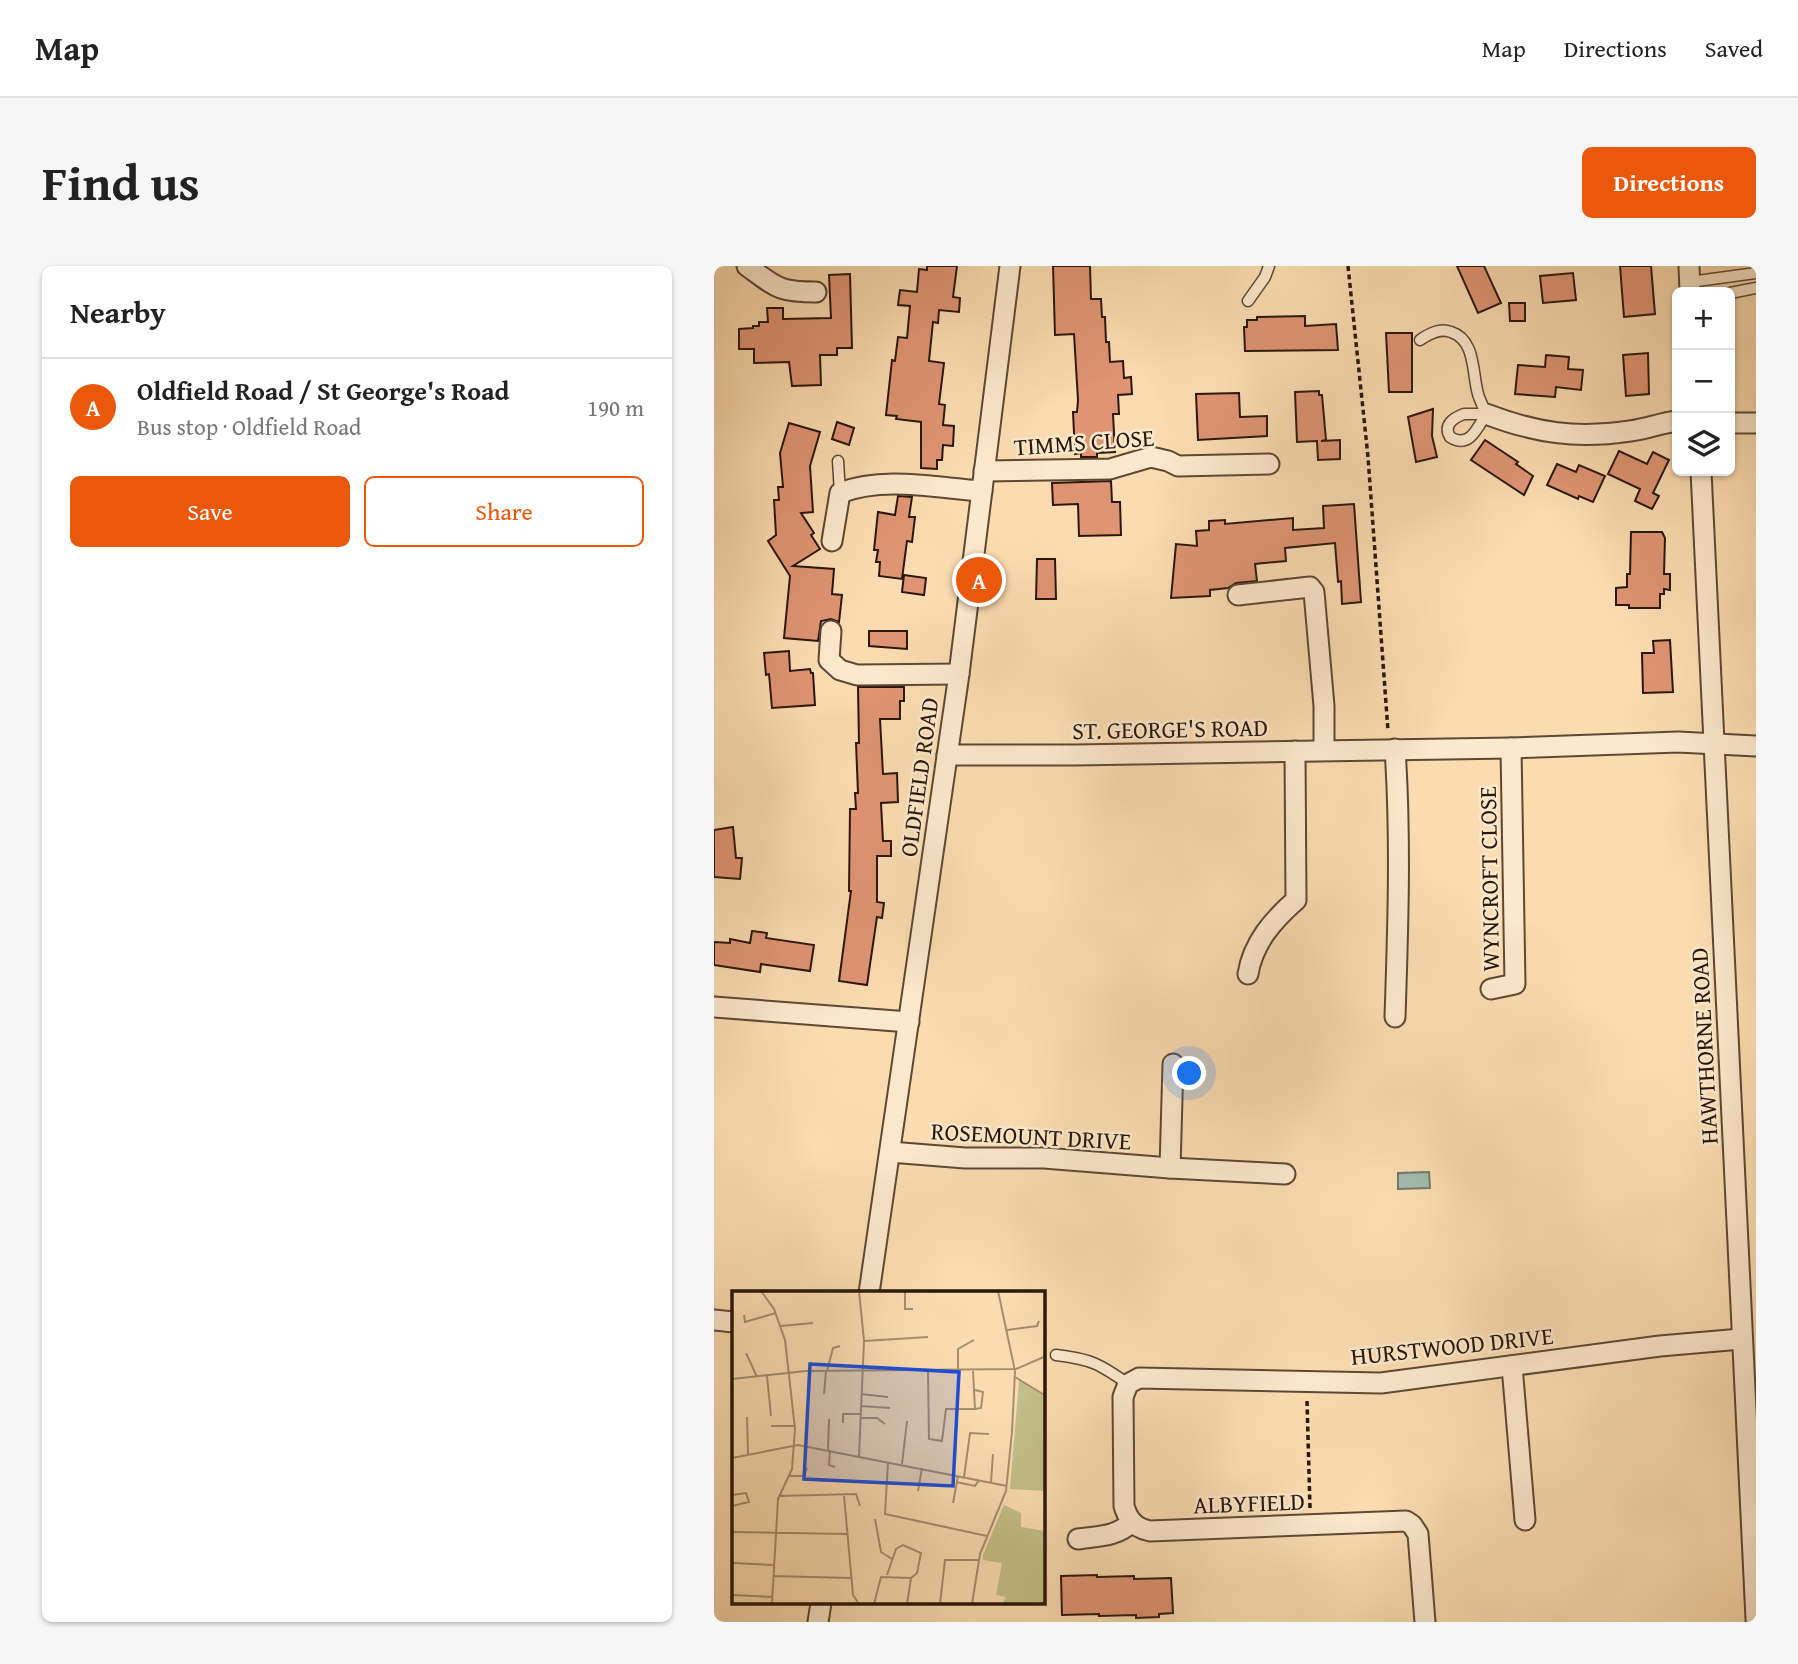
<!DOCTYPE html>
<html lang="en">
<head>
<meta charset="utf-8">
<style>
  :root { --surface:#fff; --page:#f6f6f6; --text:#222; --muted:#767676; --line:#e0e0e0; --accent:#ea580c }
  body { margin:0; font-family:"Gentium Book Plus",serif; background:var(--page); color:var(--text) }
  .controls { position:absolute; right:21px; top:21px; display:grid; overflow:hidden; border-radius:10px; box-shadow:0 2px 5px #0004 }
  .controls button { width:63px; height:63px; display:grid; place-items:center; padding:0; border:0; border-bottom:2px solid var(--line); background:var(--surface); color:var(--text); font:35px sans-serif }
  .you { position:absolute; left:476px; top:808px; width:24px; height:24px; margin:-18px; border:5px solid #fff; border-radius:50%; background:#1a73e8; box-shadow:0 0 0 10px #1a73e833 }
  .badge { display:grid; place-items:center; width:46px; height:46px; border-radius:50%; background:var(--accent); color:#fff; font-size:23px; font-weight:700 }
  .pin { position:absolute; translate:-50% -50%; border:4px solid #fff; box-shadow:0 2px 7px #0006 }
  .list { margin:0; padding:0; list-style:none }
  h2 { display:flex; justify-content:space-between; align-items:center; height:91px; margin:0; padding:0 28px; font-size:30px }
  h2 small { font-size:23px; font-weight:400; color:var(--muted) }
  .list li { display:grid; grid-template-columns:46px 1fr auto; gap:21px; align-items:center; box-sizing:border-box; height:98px; padding:0 28px; border-top:2px solid var(--line) }
  .list b { display:block; font-size:26px; white-space:nowrap }
  .list p { margin:0; font-size:23px; white-space:nowrap; color:var(--muted) }
  .list em { font-size:23px; font-style:normal; color:var(--muted) }
  .actions { display:flex; gap:14px; padding:21px 28px }
  .actions a { flex:1; padding:16px 0; border:2px solid var(--accent); border-radius:10px; text-align:center; font-size:24px; color:var(--accent) }
  .actions .main { background:var(--accent); color:#fff }
  .icon { flex:none; width:38px; height:38px; fill:none; stroke:currentColor; stroke-width:2; stroke-linecap:round; stroke-linejoin:round }
  .map { position:relative; flex:none; width:1042px; height:1356px; overflow:hidden; border-radius:10px }
  header { display:flex; align-items:center; gap:42px; box-sizing:border-box; height:98px; padding:0 35px; background:var(--surface); border-bottom:2px solid var(--line) }
  header strong { font-size:33px }
  nav { display:flex; gap:38px; margin-inline-start:auto; font-size:24px }
  .intro { display:flex; align-items:center; justify-content:space-between; box-sizing:border-box; height:168px; padding:0 42px }
  h1 { margin:0; font-size:49px }
  .button { padding:18px 32px; border-radius:10px; background:var(--accent); color:#fff; font-size:24px; font-weight:700 }
  main { display:flex; gap:42px; padding:0 42px }
  aside { flex:1; background:var(--surface); border-radius:10px; box-shadow:0 2px 5px #0004 }
  .map>svg:first-child { display:block }
  .water { fill:#9fbbae; stroke:#70796c; stroke-width:2 }
  .building { fill:#df9473; stroke:#2a170a; stroke-width:2 }
  .lines { fill:none; stroke-linecap:round; stroke-linejoin:round }
  .service-casing { stroke:#5e4834; stroke-width:13 }
  .minor-casing { stroke:#5e4834; stroke-width:23 }
  .path { stroke:#2a170a; stroke-width:3.5; stroke-dasharray:5 3.5; stroke-linecap:butt }
  .service { stroke:#fce8cc; stroke-width:10 }
  .minor { stroke:#fce8cc; stroke-width:19 }
  .labels { text-anchor:middle; dominant-baseline:central; stroke-width:5; stroke-linejoin:round; paint-order:stroke }
  .street-label { font-size:24px; fill:#2a170a; stroke:#fce8cc }
  .inset-road { fill:none; stroke:#a78d6e; stroke-width:2 }
  .view { fill:#1d4ed8; fill-opacity:0.15; stroke:#1d4ed8; stroke-width:3.5 }
  .inset-edge { fill:none; stroke:#2a170a; stroke-width:3.5 }
</style>
</head>
<body>
<header>
<strong>Map</strong>
<nav><a>Map</a><a>Directions</a><a>Saved</a></nav>
</header>
<div class="intro"><h1>Find us</h1><a class="button">Directions</a></div>
<main>
<aside>
<h2>Nearby<small></small></h2>
<ul class="list">
<li><span class="badge">A</span><div><b>Oldfield Road / St George's Road</b><p>Bus stop · Oldfield Road</p></div><em>190 m</em></li>
</ul>
<div class="actions"><a class="main">Save</a><a>Share</a></div>
</aside>
<div class="map">
<svg width="1042" height="1356" viewBox="0 0 1042 1356">
  <rect width="100%" height="100%" fill="#fbdcb1"/>
  <filter id="stains"><feTurbulence type="fractalNoise" baseFrequency=".00286" numOctaves="4"/><feColorMatrix values="0 0 0 0 .2 0 0 0 0 .09 0 0 0 0 .02 0 0 0 .5 -.17"/></filter>
  <radialGradient id="worn" r=".72"><stop offset=".6" stop-color="#630" stop-opacity="0"/><stop offset="1" stop-color="#630" stop-opacity=".3"/></radialGradient>
  <path class="water" d="M715 906 716 922 684 923V907Z"/>
  <g class="building">
    <path d="M213 0H243L239 31 246 32 245 46 225 44 224 57 219 56 215 95 230 97 225 138 231 139 229 159 240 160 239 180 229 179 228 194H223V203L207 202V156L182 153 183 150 172 149 178 94 181 95 184 71 193 72 196 40 184 39 186 24 203 26 205 3 213 4Z"/>
    <path d="M339 0H376L377 33H387L388 51H391L392 76H395L396 96 409 95 410 112 417 111 418 128 404 129 405 148H399L401 186 383 187V191H367V187L361 188 359 146H363L364 134 360 68 341 69Z"/>
    <path d="M743 0H770L787 37 764 47Z"/>
    <path d="M906 0H937L941 48 910 51Z"/>
    <path d="M859 7 862 34 829 37 826 10Z"/>
    <path d="M136 8 138 82H123V89H106L107 119 78 120 75 96 40 97V83H25V63L39 62V60H45V56H54L53 42H69V53L117 52 115 9Z"/>
    <path d="M795 37H811V55H796Z"/>
    <path d="M591 50V60L622 58 624 84 531 85 530 61H533V54H543V51Z"/>
    <path d="M672 67H698V126H675Z"/>
    <path d="M934 87 935 128 912 130 909 89Z"/>
    <path d="M832 89 855 91 854 103 869 104 867 124 842 121 841 131 801 128 804 99 831 101Z"/>
    <path d="M605 125V129H608L612 174 607 175 626 174V193L604 194 603 175 583 176 581 126Z"/>
    <path d="M525 127 526 151 553 150V170L484 174 482 128Z"/>
    <path d="M719 143 718 170 723 191 702 196 694 151Z"/>
    <path d="M123 156 140 162 135 179 118 173Z"/>
    <path d="M75 157 106 166 96 200 99 246 87 247 100 267 97 269 106 283 79 300 120 303 118 328 128 329 125 356 117 353 107 355 104 375 70 372 76 310 54 275 62 269 60 234H65L64 221H69L66 187Z"/>
    <path d="M771 174 804 196 802 198 819 210 810 229 757 194Z"/>
    <path d="M905 185 933 198 939 186 955 194 939 227 945 230 938 243 921 235 926 223 894 208Z"/>
    <path d="M843 198 862 206 865 199 891 210 879 236 865 230 864 233 833 219Z"/>
    <path d="M397 215 398 236H406L407 269 365 270 364 238 339 239 338 217Z"/>
    <path d="M184 230 198 231 195 251H201L198 276 193 275 188 313 165 310 166 296H162L164 284H160L164 246 181 249Z"/>
    <path d="M640 238 647 336 628 338 627 315 624 316 621 277 571 282 572 295 541 298 543 315 522 317 514 322 496 324V330L457 332 462 278 483 280 482 265 495 264V255L511 254V258L579 252V264L610 262 609 240Z"/>
    <path d="M917 266H948L951 272 950 308H956V324L950 323V328H946V342H915V339H902V322L913 321V308H916Z"/>
    <path d="M323 293H341L342 333H322Z"/>
    <path d="M190 309 212 312 210 329 188 326Z"/>
    <path d="M155 365H193V383L155 380Z"/>
    <path d="M956 374 959 426 929 427 928 387H940L939 375Z"/>
    <path d="M75 385 76 405 96 403 97 407H99L101 439 58 442 55 408 52 409 50 387Z"/>
    <path d="M144 421H190V435H186V453H166L169 508 183 507 184 536 167 537 169 575H177V590H163V636L170 637 168 652 163 651 153 719 125 715 137 625H135L136 543H142L141 527H144L142 477H145Z"/>
    <path d="M19 561 22 592H28L26 613 0 611V564Z"/>
    <path d="M38 665 53 667 52 672 100 679 96 705 47 698 46 706 0 699V676L16 677V673L36 677Z"/>
    <path d="M383 1309V1311L420 1310V1313L457 1312 459 1347 445 1348V1351L422 1352V1349L385 1350V1348L348 1349 347 1310Z"/>
  </g>
  <g class="lines">
    <g class="service-casing">
      <g id="service">
        <path d="M976 16 1042 7"/>
        <path d="M1016 27 1042 22"/>
        <path d="M534 35 551 11 555 0"/>
        <path d="M706 74C716 67 726 62 737 66 762 74 758 107 764 128 766 135 770 142 772 148"/>
        <path d="M750 148H772C763 163 755 183 736 171 729 159 739 152 750 148Z"/>
        <path d="M124 195 126 227"/>
        <path d="M342 1089C377 1093 386 1098 414 1118"/>
      </g>
    </g>
    <g class="minor-casing">
      <g id="minor">
        <path d="M33 0C62 21 64 26 102 26"/>
        <path d="M975 0 976 26"/>
        <path d="M772 148C822 167 862 173 916 165 932 163 947 157 963 155"/>
        <path d="M1016 157H1042"/>
        <path d="M270 205 396 203 437 191 454 195 464 200 555 198"/>
        <path d="M987 205 1042 1353"/>
        <path d="M118 275 126 227C170 210 222 222 268 225"/>
        <path d="M524 329 596 321 600 326 610 440V484"/>
        <path d="M117 365 115 394 126 404 143 409 245 408"/>
        <path d="M681 483C687 572 684 662 681 751"/>
        <path d="M233 489H361L797 482 964 476 1042 480"/>
        <path d="M534 708C539 677 559 654 582 634L581 485"/>
        <path d="M777 723 801 718 797 482"/>
        <path d="M0 741 195 756"/>
        <path d="M176 886 251 892H330L456 902 571 908"/>
        <path d="M456 902 459 798"/>
        <path d="M155 1027 245 408 296 0"/>
        <path d="M0 1054 19 1056"/>
        <path d="M798 1100 811 1254"/>
        <path d="M364 1273C385 1270 402 1271 418 1256"/>
        <path d="M104 1356 107 1337"/>
        <path d="M711 1356 704 1268 698 1259 692 1255 436 1265C421 1262 414 1254 410 1240L409 1131 414 1118 425 1112 667 1117 946 1080 1027 1073"/>
      </g>
    </g>
    <g class="path">
      <path d="M634 0 654 191 674 465"/>
      <path d="M593 1135 596 1242"/>
    </g>
    <use href="#service" class="service"/>
    <use href="#minor" class="minor"/>
  </g>
  <g class="labels">
    <g class="street-label">
      <text transform="translate(370 176) rotate(-4)">TIMMS CLOSE</text>
      <text transform="translate(456 463) rotate(-1)">ST. GEORGE'S ROAD</text>
      <text transform="translate(205 511) rotate(-82)">OLDFIELD ROAD</text>
      <text transform="translate(775 613) rotate(-91)">WYNCROFT CLOSE</text>
      <text transform="translate(990 780) rotate(-93)">HAWTHORNE ROAD</text>
      <text transform="translate(317 870) rotate(3)">ROSEMOUNT DRIVE</text>
      <text transform="translate(738 1080) rotate(-6)">HURSTWOOD DRIVE</text>
      <text transform="translate(535 1237) rotate(-2)">ALBYFIELD</text>
    </g>
  </g>
  <g transform="translate(18 1025)">
    <rect width="313" height="313" fill="#fbdcb1"/>
    <path d="M287 89 313 106V200L278 198ZM272 214 289 222V236L313 240V313H270L274 306 264 304 270 272 251 269V264Z" fill="#c3bf88"/>
    <path class="inset-road" d="M29 0 42 18 53 49 63 138 60 178 46 208 40 313M173 0V18H181M12 24 13 31 44 22M49 35 81 32M275 39 305 35 307 30M132 50 196 46M14 62 25 86M95 80 101 57 108 55M196 81 197 148 210 150 214 118H243L241 80M226 81V58L242 49M35 85 39 125M283 86 314 105M0 88 74 80 284 78 314 65M92 103 94 80M129 103 156 106M129 115 158 117M243 118 249 117 251 101 243 99M15 126 16 164M128 127H145L153 133M111 132V123H128M39 135H62M96 159 97 128M98 159 97 174 103 176M127 165 132 50 127 0M0 167 66 154 275 195M156 171 153 223 255 245M170 173 175 130M58 185H71L75 177M232 186 238 142 257 143M224 191 243 195 247 189M259 191 261 163M186 200 190 177M0 204 14 202 17 211 0 215M47 205 124 203 128 215M112 205 121 304 127 313M221 212 226 185M143 228 149 261 160 268M0 241 115 243M0 272 41 274M155 284 164 258 171 254 189 262 185 282 179 287M41 285 119 287M0 304 41 306M142 313 149 286 179 287M175 313 179 287M208 313 213 269H246M240 313 248 263 274 200 280 141 283 80 266 0"/>
    <path class="view" d="M78 73 227 81 221 195 72 188Z"/>
    <rect width="313" height="313" class="inset-edge"/>
  </g>
  <rect width="100%" height="100%" filter="url(#stains)"/>
  <rect width="100%" height="100%" fill="url(#worn)"/>
</svg>
<div class="controls">
<button>+</button>
<button>−</button>
<button><svg class="icon" aria-label="layers" viewBox="0 0 24 24"><path d="M12 4l9 5-9 5-9-5zM3 14l9 5 9-5"/></svg></button>
</div>
<div class="you"></div>
<div class="pin badge" style="left:265px;top:314px">A</div>
</div>
</main>
</body>
</html>
